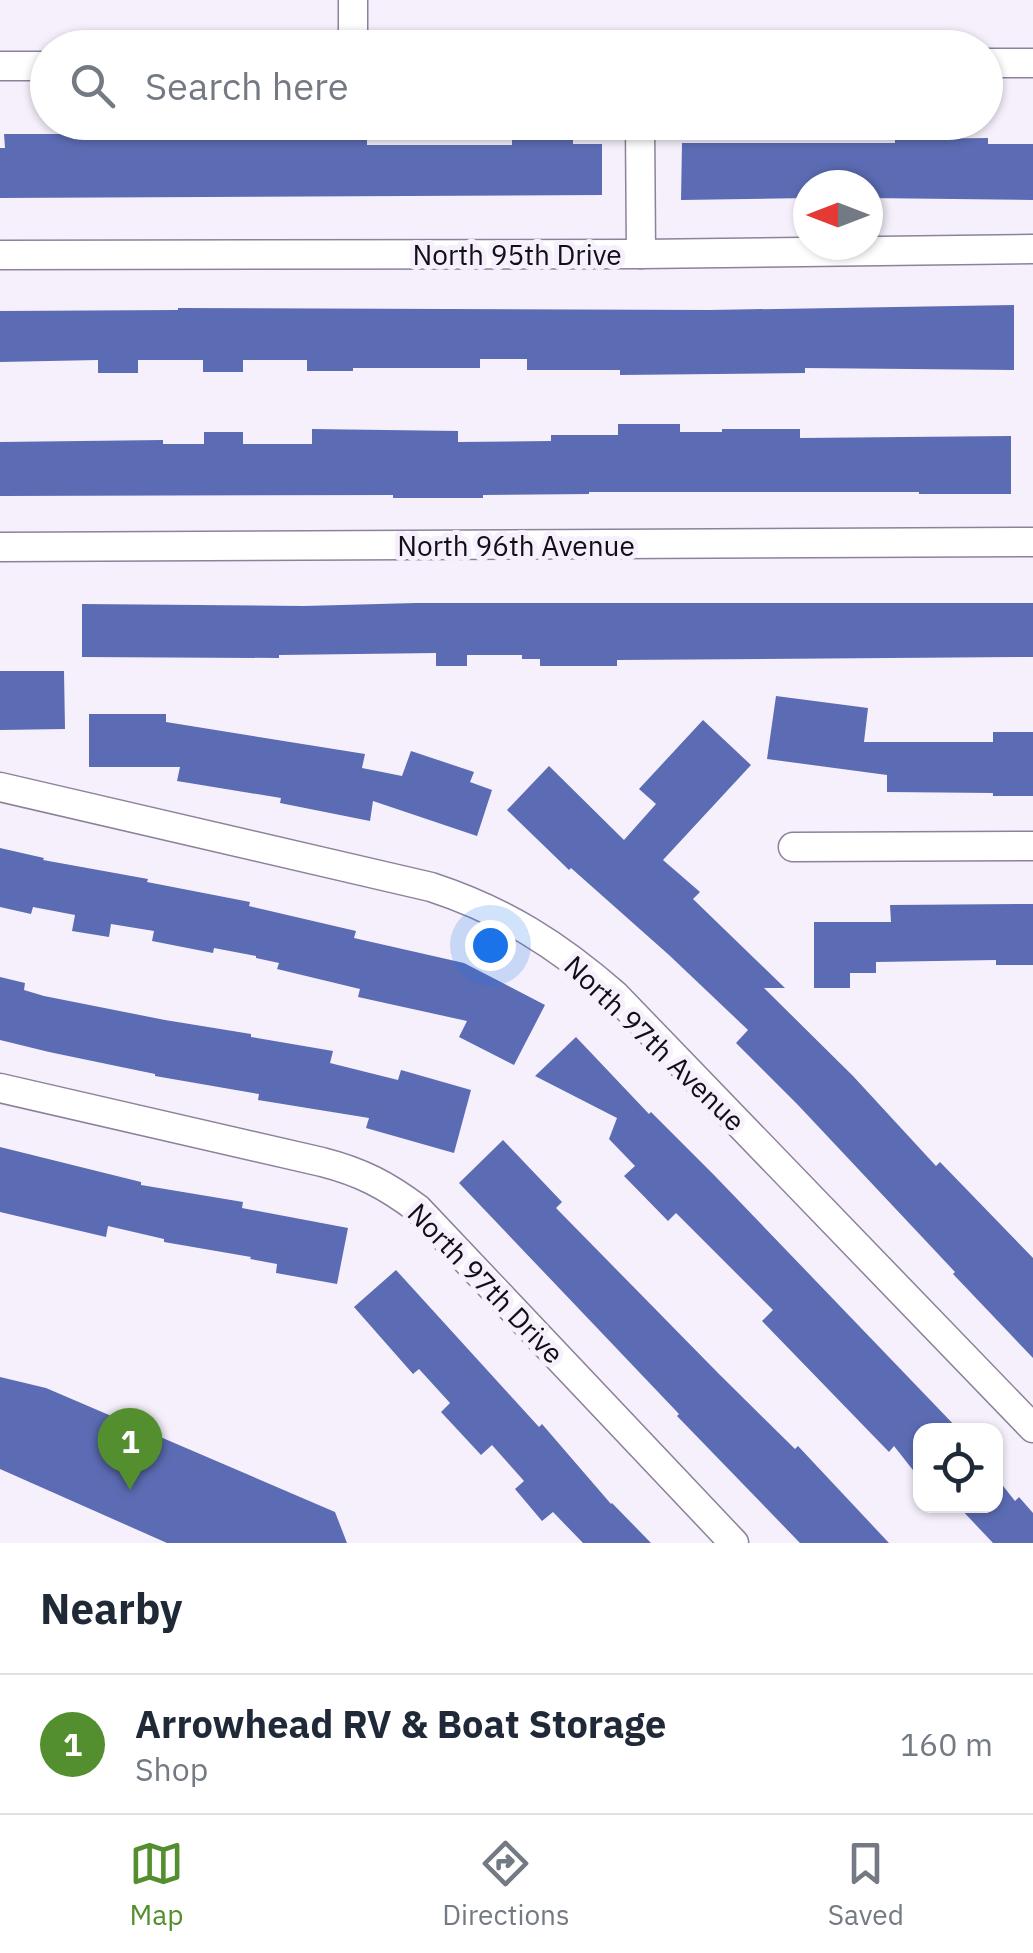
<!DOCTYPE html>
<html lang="en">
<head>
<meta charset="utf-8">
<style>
  :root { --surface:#fff; --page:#f2f2f3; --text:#1f2937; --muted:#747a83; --line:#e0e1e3; --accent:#538f2e }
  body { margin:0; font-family:"IBM Plex Sans",sans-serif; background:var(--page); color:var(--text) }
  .controls { position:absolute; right:30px; bottom:30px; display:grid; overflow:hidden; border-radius:20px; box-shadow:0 2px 8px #0004 }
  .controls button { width:90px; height:90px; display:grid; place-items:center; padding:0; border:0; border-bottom:2px solid var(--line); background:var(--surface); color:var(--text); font:50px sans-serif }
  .compass { position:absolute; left:793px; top:170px; width:90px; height:90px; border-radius:50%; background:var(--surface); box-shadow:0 2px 8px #0004; rotate:270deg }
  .you { position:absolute; left:490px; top:945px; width:35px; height:35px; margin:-25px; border:8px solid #fff; border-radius:50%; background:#1a73e8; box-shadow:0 0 0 15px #1a73e833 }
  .badge { display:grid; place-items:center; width:65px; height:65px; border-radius:50%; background:var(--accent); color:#fff; font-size:32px; font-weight:700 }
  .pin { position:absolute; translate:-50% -82px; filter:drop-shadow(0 2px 5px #0008) }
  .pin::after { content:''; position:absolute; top:52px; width:35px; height:30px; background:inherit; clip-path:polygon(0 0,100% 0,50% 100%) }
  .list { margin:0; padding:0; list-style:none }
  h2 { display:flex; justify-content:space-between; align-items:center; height:130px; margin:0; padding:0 40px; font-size:42px }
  h2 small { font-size:32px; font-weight:400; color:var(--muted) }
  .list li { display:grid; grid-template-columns:65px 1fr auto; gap:30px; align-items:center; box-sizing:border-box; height:140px; padding:0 40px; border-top:2px solid var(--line) }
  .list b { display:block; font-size:38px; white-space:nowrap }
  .list p { margin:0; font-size:32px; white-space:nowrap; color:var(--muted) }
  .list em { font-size:32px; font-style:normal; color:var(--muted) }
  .icon { flex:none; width:55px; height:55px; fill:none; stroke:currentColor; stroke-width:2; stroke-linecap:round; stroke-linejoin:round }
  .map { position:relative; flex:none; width:1033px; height:1543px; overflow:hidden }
  .search { position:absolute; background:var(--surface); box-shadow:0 2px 8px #0004; left:30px; right:30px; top:30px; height:110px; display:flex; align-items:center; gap:25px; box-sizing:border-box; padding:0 35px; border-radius:55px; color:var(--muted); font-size:38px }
  .sheet { height:270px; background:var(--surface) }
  nav { display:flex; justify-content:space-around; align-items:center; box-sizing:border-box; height:140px; border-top:2px solid var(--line); background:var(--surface); font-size:28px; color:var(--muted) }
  nav a { display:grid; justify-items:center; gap:5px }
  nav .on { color:var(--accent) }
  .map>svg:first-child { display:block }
  .building { fill:#5c6cb4 }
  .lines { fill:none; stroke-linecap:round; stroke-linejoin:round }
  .minor-casing { stroke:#8d819b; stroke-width:31 }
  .minor { stroke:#fff; stroke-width:28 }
  .labels { text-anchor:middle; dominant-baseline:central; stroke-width:10; stroke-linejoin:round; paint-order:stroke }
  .street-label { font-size:28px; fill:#120d16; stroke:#f5f0fb }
</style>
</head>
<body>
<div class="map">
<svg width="1033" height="1543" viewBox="0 0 1033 1543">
  <rect width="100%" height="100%" fill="#f5f0fb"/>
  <g class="building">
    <path d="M4 134H73V139L196 137V135L367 134V145H512V137H573V144H602V195L0 198V148H5Z"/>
    <path d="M988 138V144H1033V200L868 198V185H808V198L681 200 682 143H895V139Z"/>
    <path d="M1014 305V370L805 368V373L620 375V370H527V359H480V368H353V371H307V360H243V372H203V360H138V373H98V360L0 362V311L178 310V308L709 310Z"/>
    <path d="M618 424H680V432H722V429H800V438L1011 436V494H919V492H589V494L483 495V498H393V495L0 496V442L163 440V444H204V432H243V444H312V429L458 431V442L551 441V435H618Z"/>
    <path d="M416 603H1033V657L617 660V666H540V659H522V655H467V666H436V653L279 655V658L82 657V604L304 606Z"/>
    <path d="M0 671H64L65 729 0 730Z"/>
    <path d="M776 696 868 708 864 742H993V732H1033V796H993V793L887 792V775L767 759Z"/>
    <path d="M89 714H166V722L365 754 362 768 402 776 411 751 474 772 470 782 492 790 477 836 373 801 370 821 280 803 281 798 177 781 180 767H89Z"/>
    <path d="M703 720 751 765 663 860 700 892 693 899 785 988H764L853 1076 936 1166 940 1162 1033 1258V1358L953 1274 955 1272 798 1105 736 1043 748 1030 669 955 571 868 569 870 507 810 549 766 624 840 656 804 639 789Z"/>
    <path d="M0 848 44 858 43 860 148 879 147 882 250 902 249 906 356 931 354 938 464 963 545 1005 514 1065 459 1037 467 1021 358 997 360 989 277 969 279 963 256 958V956L214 948 213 953 152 941 154 931 111 924 109 937 72 931 75 915 33 907 31 914 0 907Z"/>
    <path d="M1033 904V965H996V960L876 962V973H850V988H814V922H891L890 905Z"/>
    <path d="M0 977 25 983 24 990 44 996 165 1020 251 1034V1037L333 1051 330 1063 398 1080 401 1070 471 1090 454 1153 366 1128 369 1118 258 1100 259 1094 155 1076V1074L49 1052 0 1040Z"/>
    <path d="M576 1037 649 1114 651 1112 714 1175 959 1430H920V1479L894 1446 889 1452 762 1321 773 1310 676 1213 668 1221 624 1176 635 1166 609 1139 617 1118 535 1076Z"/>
    <path d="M503 1140 562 1202 556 1208 719 1374 795 1449 798 1446 889 1543H800L677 1416 679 1414 459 1183Z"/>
    <path d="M0 1147 141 1182V1185L243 1202 242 1208 348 1228 337 1284 276 1273 277 1264 250 1259 251 1257 164 1242V1239L108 1226 106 1237 0 1212Z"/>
    <path d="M396 1270 539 1427 542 1424 611 1504 612 1503 651 1543H583L553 1512 542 1521 515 1489 524 1481 492 1445 481 1455 441 1412 450 1403 419 1369 413 1374 354 1307Z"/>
    <path d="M0 1377 46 1388 335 1512 347 1543H167L0 1469Z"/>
    <path d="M996 1477 1015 1501 1019 1497 1033 1513V1543H993L958 1506H996Z"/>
  </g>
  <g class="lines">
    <g class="minor-casing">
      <g id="minor">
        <path d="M353 0V48"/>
        <path d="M986 63H1033"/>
        <path d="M0 66H48"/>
        <path d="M640 122 641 254"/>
        <path d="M0 255 641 254 1033 249"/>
        <path d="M0 547 1033 542"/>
        <path d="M0 787 431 887C504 911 558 945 615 995L1033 1428"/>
        <path d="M793 847 1033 846"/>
        <path d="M0 1088 322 1162C361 1172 386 1185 418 1209L734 1543"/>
      </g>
    </g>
    <use href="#minor" class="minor"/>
  </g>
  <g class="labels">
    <g class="street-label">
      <text x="517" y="254">North 95th Drive</text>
      <text x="516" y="545">North 96th Avenue</text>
      <text transform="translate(655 1043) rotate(44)">North 97th Avenue</text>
      <text transform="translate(486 1283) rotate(46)">North 97th Drive</text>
    </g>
  </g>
</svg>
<div class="controls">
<button><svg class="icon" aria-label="locate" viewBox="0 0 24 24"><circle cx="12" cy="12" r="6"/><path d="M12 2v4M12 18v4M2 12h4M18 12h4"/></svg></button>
</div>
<svg class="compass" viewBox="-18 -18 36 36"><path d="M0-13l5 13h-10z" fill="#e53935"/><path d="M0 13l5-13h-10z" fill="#747a83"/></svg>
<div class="you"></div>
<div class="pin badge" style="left:130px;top:1490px">1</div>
<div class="search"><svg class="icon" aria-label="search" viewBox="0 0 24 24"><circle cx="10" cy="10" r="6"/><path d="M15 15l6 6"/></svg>Search here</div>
</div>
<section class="sheet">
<h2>Nearby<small></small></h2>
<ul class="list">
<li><span class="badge">1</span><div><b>Arrowhead RV &amp; Boat Storage</b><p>Shop</p></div><em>160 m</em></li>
</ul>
</section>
<nav>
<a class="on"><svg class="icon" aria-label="map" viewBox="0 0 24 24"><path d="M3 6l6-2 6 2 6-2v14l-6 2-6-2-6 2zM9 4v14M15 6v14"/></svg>Map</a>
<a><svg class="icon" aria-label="directions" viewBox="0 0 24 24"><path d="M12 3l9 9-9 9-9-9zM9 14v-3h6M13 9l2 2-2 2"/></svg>Directions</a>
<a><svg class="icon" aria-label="saved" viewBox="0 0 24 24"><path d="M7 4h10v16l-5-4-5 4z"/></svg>Saved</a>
</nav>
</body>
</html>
